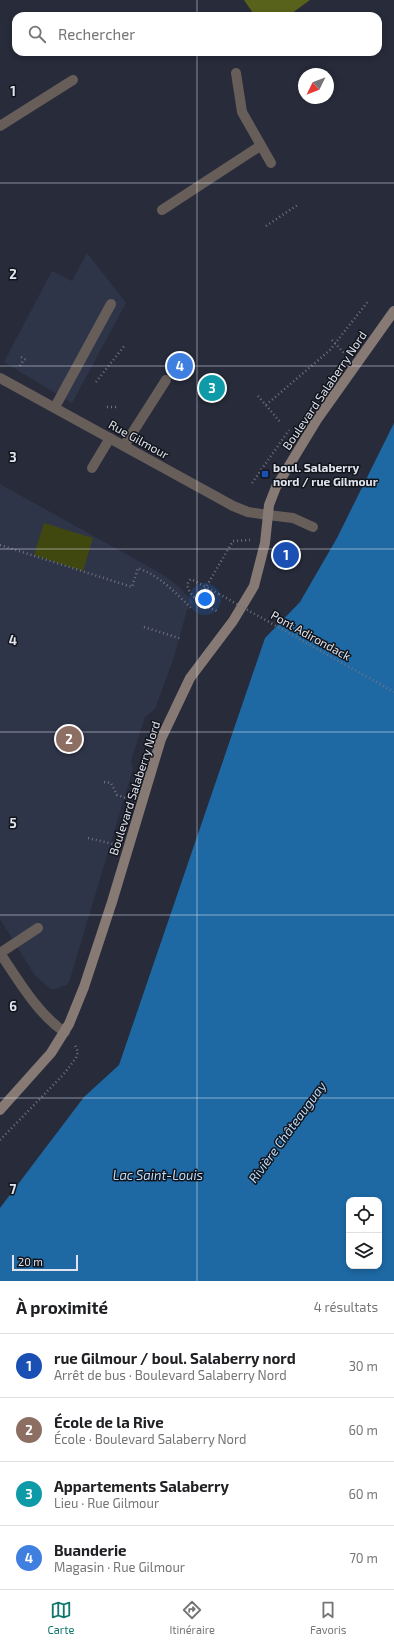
<!DOCTYPE html>
<html lang="fr">
<head>
<meta charset="utf-8">
<style>
  :root { --surface:#fff; --page:#f2f2f2; --text:#202124; --muted:#757577; --line:#e0e0e0; --accent:#0f766e }
  body { margin:0; font-family:"Exo 2",sans-serif; background:var(--page); color:var(--text) }
  .controls { position:absolute; right:12px; bottom:12px; display:grid; overflow:hidden; border-radius:8px; box-shadow:0 2px 6px #0003 }
  .controls button { width:36px; height:36px; display:grid; place-items:center; padding:0; border:0; border-bottom:1px solid var(--line); background:var(--surface); color:var(--text); font:20px sans-serif }
  .compass { position:absolute; left:298px; top:68px; width:36px; height:36px; border-radius:50%; background:var(--surface); box-shadow:0 2px 6px #0003; rotate:227deg }
  .scale { position:absolute; left:12px; bottom:10px; width:66px; box-sizing:border-box; padding-left:4px; border:2px solid #e0e3ed; border-top:0; font-size:11px; line-height:14px; white-space:nowrap; color:#e0e3ed; -webkit-text-stroke:3px #12141b; paint-order:stroke }
  .you { position:absolute; left:205px; top:599px; width:14px; height:14px; margin:-10px; border:3px solid #fff; border-radius:50%; background:#1a73e8; box-shadow:0 0 0 6px #1a73e833 }
  .badge { display:grid; place-items:center; width:26px; height:26px; border-radius:50%; background:var(--accent); color:#fff; font-size:13px; font-weight:700 }
  .pin { position:absolute; translate:-50% -50%; border:2px solid #fff; box-shadow:0 1px 4px #0006 }
  .list { margin:0; padding:0; list-style:none }
  h2 { display:flex; justify-content:space-between; align-items:center; height:52px; margin:0; padding:0 16px; font-size:17px }
  h2 small { font-size:13px; font-weight:400; color:var(--muted) }
  .list li { display:grid; grid-template-columns:26px 1fr auto; gap:12px; align-items:center; box-sizing:border-box; height:64px; padding:0 16px; border-top:1px solid var(--line) }
  .list b { display:block; font-size:15px; white-space:nowrap }
  .list p { margin:0; font-size:13px; white-space:nowrap; color:var(--muted) }
  .list em { font-size:13px; font-style:normal; color:var(--muted) }
  .icon { flex:none; width:22px; height:22px; fill:none; stroke:currentColor; stroke-width:2; stroke-linecap:round; stroke-linejoin:round }
  .map { position:relative; flex:none; width:394px; height:1281px; overflow:hidden }
  .search { position:absolute; background:var(--surface); box-shadow:0 2px 6px #0003; left:12px; right:12px; top:12px; height:44px; display:flex; align-items:center; gap:10px; box-sizing:border-box; padding:0 14px; border-radius:12px; color:var(--muted); font-size:15px }
  .sheet { height:308px; background:var(--surface) }
  nav { display:flex; justify-content:space-around; align-items:center; box-sizing:border-box; height:56px; border-top:1px solid var(--line); background:var(--surface); font-size:11px; color:var(--muted) }
  nav a { display:grid; justify-items:center; gap:2px }
  nav .on { color:var(--accent) }
  .map>svg:first-child { display:block }
  .built { fill:#2f3549 }
  .green { fill:#40470f }
  .forest { fill:#59621a }
  .water { fill:#1e69a4; fill-rule:evenodd }
  .lines { fill:none; stroke-linecap:round; stroke-linejoin:round }
  .path { stroke:#6f727f; stroke-width:2.5; stroke-dasharray:1 3; stroke-linecap:butt }
  .lane { stroke:#675e5a; stroke-width:10 }
  .street { stroke:#675e5a; stroke-width:10 }
  .secondary { stroke:#877a74; stroke-width:10 }
  .path-bridge { stroke:#6f727f; stroke-width:2.5; stroke-dasharray:1 3; stroke-linecap:butt }
  .grid { fill:none; stroke:#e0e3ed; stroke-width:1; stroke-opacity:0.55 }
  .transit-dot { fill:#1a4fb4; stroke:#12141b; stroke-width:1.5 }
  .labels { text-anchor:middle; dominant-baseline:central; stroke-width:3; stroke-linejoin:round; paint-order:stroke }
  .street-label { font-size:12px; fill:#e0e3ed; stroke:#12141b }
  .poi-label { font-size:12px; font-weight:bold; fill:#e0e3ed; stroke:#12141b; text-anchor:start }
  .water-label { font-size:13px; font-style:italic; fill:#baddfe; stroke:#12141b }
  .grid-label { font-size:13px; text-anchor:middle; font-weight:bold; fill:#e0e3ed; stroke:#12141b; stroke-width:3; stroke-linejoin:round; paint-order:stroke }
</style>
</head>
<body>
<div class="map">
<svg width="394" height="1281" viewBox="0 0 394 1281">
  <rect width="100%" height="100%" fill="#272b3a"/>
  <g class="built">
    <path d="M87 253 126 303 72 403 4 362 52 271 72 281Z"/>
    <path d="M0 484 162 574 178 586 193 602 187 610 174 657 155 709 145 717 131 761 133 769 69 982 66 985 55 989H50L34 974 0 919Z"/>
  </g>
  <path class="green" d="M44 523 93 538 83 571 34 555Z"/>
  <path class="forest" d="M244 0H310L288 16H255Z"/>
  <path class="water" d="M394 423V1281H0V1208L84 1097 119 1065 265 638 300 602 337 538ZM349 1200H379V1266H349Z"/>
  <g class="lines">
    <g class="path">
      <path d="M266 226 299 204"/>
      <path d="M332 340 344 353"/>
      <path d="M21 357 28 361"/>
      <path d="M20 366 24 359"/>
      <path d="M96 382 125 345"/>
      <path d="M258 396 281 423"/>
      <path d="M266 405 330 350 369 300"/>
      <path d="M107 407H117"/>
      <path d="M252 483 289 430"/>
      <path d="M0 545 132 587 138 568C160 576 176 593 192 609"/>
      <path d="M219 594 206 587 198 601C193 596 182 586 191 579L206 587 233 541 250 540"/>
      <path d="M197 603 217 611"/>
      <path d="M144 627 182 639"/>
      <path d="M104 782 111 783 117 795 126 798"/>
      <path d="M88 838 113 844"/>
      <path d="M0 1140 63 1075 76 1058 78 1052 75 1045"/>
    </g>
    <g class="lane">
      <path d="M236 73 242 112 271 163"/>
      <path d="M162 210 260 146"/>
      <path d="M55 407 111 304"/>
      <path d="M124 446 166 380"/>
      <path d="M92 468 110 438"/>
      <path d="M268 515 293 518 313 527"/>
      <path d="M0 953 38 928"/>
    </g>
    <g class="street">
      <path d="M0 126 73 80"/>
      <path d="M0 378 233 506 248 512 268 515"/>
      <path d="M0 953C17 978 39 1016 65 1032"/>
    </g>
    <path class="secondary" d="M0 1110 51 1053 69 1024 84 987 112 902 161 739 190 678 233 621 254 586 265 543 269 505 276 487 318 418 394 311"/>
    <path class="path-bridge" d="M219 594 394 692"/>
  </g>
  <path class="grid" d="M197 0V16M197 52V1281M0 183H394M0 366H394M0 549H394M0 732H394M0 915H394M0 1098H394"/>
  <rect class="transit-dot" x="261" y="470" width="8" height="8" rx="2"/>
  <g class="labels">
    <g class="street-label">
      <text transform="translate(324 390) rotate(-56)">Boulevard Salaberry Nord</text>
      <text transform="translate(139 439) rotate(29)">Rue Gilmour</text>
      <text transform="translate(311 635) rotate(29)">Pont Adirondack</text>
      <text transform="translate(134 788) rotate(-72)">Boulevard Salaberry Nord</text>
    </g>
    <g class="poi-label">
      <text x="273" y="467">boul. Salaberry<tspan x="273" dy="14">nord / rue Gilmour</tspan></text>
    </g>
    <g class="water-label">
      <text transform="translate(287 1132) rotate(-54)">Rivière Châteauguay</text>
      <text x="158" y="1175">Lac Saint-Louis</text>
    </g>
  </g>
  <g class="grid-label">
    <text x="13" y="96">1</text>
    <text x="13" y="279">2</text>
    <text x="13" y="462">3</text>
    <text x="13" y="645">4</text>
    <text x="13" y="828">5</text>
    <text x="13" y="1011">6</text>
    <text x="13" y="1194">7</text>
  </g>
</svg>
<div class="controls">
<button><svg class="icon" aria-label="locate" viewBox="0 0 24 24"><circle cx="12" cy="12" r="6"/><path d="M12 2v4M12 18v4M2 12h4M18 12h4"/></svg></button>
<button><svg class="icon" aria-label="layers" viewBox="0 0 24 24"><path d="M12 4l9 5-9 5-9-5zM3 14l9 5 9-5"/></svg></button>
</div>
<svg class="compass" viewBox="-18 -18 36 36"><path d="M0-13l5 13h-10z" fill="#e53935"/><path d="M0 13l5-13h-10z" fill="#757577"/></svg>
<div class="scale">20 m</div>
<div class="you"></div>
<div class="pin badge" style="left:286px;top:555px;background:#1a4fb4">1</div>
<div class="pin badge" style="left:69px;top:739px;background:#8d6e63">2</div>
<div class="pin badge" style="left:212px;top:388px;background:#0f9aa8">3</div>
<div class="pin badge" style="left:180px;top:366px;background:#3f7fe0">4</div>
<div class="search"><svg class="icon" aria-label="search" viewBox="0 0 24 24"><circle cx="10" cy="10" r="6"/><path d="M15 15l6 6"/></svg>Rechercher</div>
</div>
<section class="sheet">
<h2>À proximité<small>4 résultats</small></h2>
<ul class="list">
<li><span class="badge" style="background:#1a4fb4">1</span><div><b>rue Gilmour / boul. Salaberry nord</b><p>Arrêt de bus · Boulevard Salaberry Nord</p></div><em>30 m</em></li>
<li><span class="badge" style="background:#8d6e63">2</span><div><b>École de la Rive</b><p>École · Boulevard Salaberry Nord</p></div><em>60 m</em></li>
<li><span class="badge" style="background:#0f9aa8">3</span><div><b>Appartements Salaberry</b><p>Lieu · Rue Gilmour</p></div><em>60 m</em></li>
<li><span class="badge" style="background:#3f7fe0">4</span><div><b>Buanderie</b><p>Magasin · Rue Gilmour</p></div><em>70 m</em></li>
</ul>
</section>
<nav>
<a class="on"><svg class="icon" aria-label="map" viewBox="0 0 24 24"><path d="M3 6l6-2 6 2 6-2v14l-6 2-6-2-6 2zM9 4v14M15 6v14"/></svg>Carte</a>
<a><svg class="icon" aria-label="directions" viewBox="0 0 24 24"><path d="M12 3l9 9-9 9-9-9zM9 14v-3h6M13 9l2 2-2 2"/></svg>Itinéraire</a>
<a><svg class="icon" aria-label="saved" viewBox="0 0 24 24"><path d="M7 4h10v16l-5-4-5 4z"/></svg>Favoris</a>
</nav>
</body>
</html>
